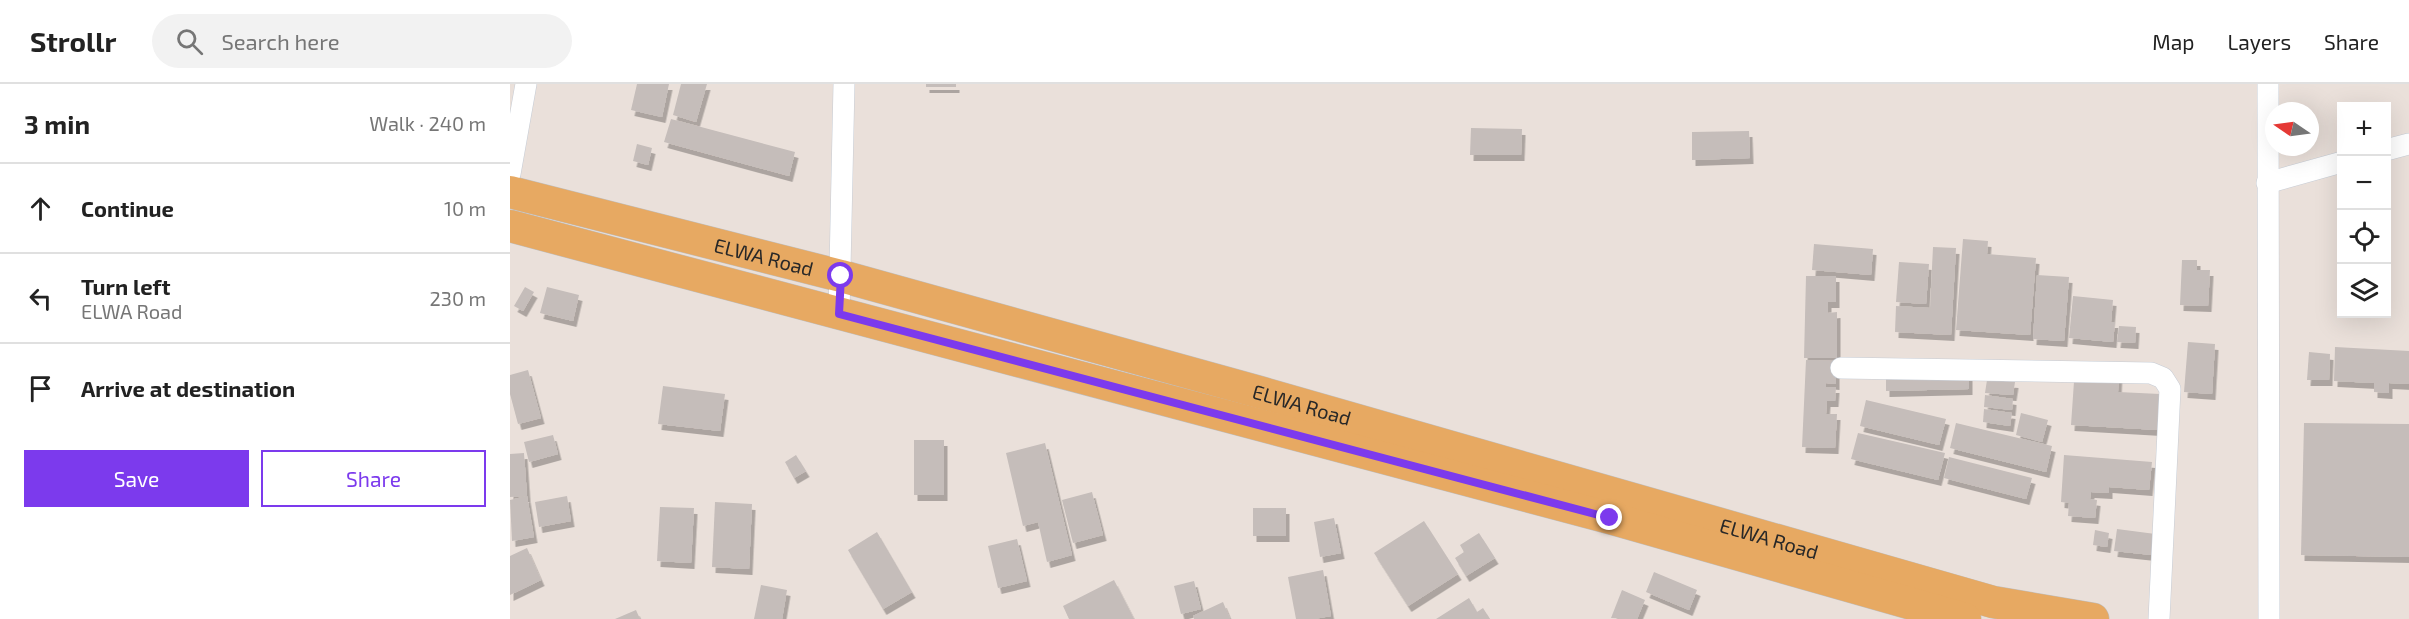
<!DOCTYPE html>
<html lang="en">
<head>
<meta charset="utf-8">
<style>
  :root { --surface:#fff; --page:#f2f2f2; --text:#222; --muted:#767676; --line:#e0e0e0; --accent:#7c3aed }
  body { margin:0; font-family:"Exo 2",sans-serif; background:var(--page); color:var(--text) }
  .controls { position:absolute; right:18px; top:18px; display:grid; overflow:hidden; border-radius:0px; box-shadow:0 6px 24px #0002 }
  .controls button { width:54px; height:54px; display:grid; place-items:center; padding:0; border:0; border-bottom:2px solid var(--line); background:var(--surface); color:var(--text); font:30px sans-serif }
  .compass { position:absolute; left:1755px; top:18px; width:54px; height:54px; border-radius:50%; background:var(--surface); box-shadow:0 6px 24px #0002; rotate:283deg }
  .stop { position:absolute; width:18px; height:18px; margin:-14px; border:4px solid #7c3aed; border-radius:50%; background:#fff }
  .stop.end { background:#7c3aed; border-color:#fff; box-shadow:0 2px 6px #0008 }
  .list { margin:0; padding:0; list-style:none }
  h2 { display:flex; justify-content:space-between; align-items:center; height:78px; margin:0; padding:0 24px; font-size:26px }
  h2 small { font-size:20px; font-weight:400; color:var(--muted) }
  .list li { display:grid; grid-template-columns:39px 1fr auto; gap:18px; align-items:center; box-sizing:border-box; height:90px; padding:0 24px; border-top:2px solid var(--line) }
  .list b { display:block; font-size:22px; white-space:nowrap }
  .list p { margin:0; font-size:20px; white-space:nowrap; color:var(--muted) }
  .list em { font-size:20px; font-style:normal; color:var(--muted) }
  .actions { display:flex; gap:12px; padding:18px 24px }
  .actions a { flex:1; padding:14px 0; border:2px solid var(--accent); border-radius:0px; text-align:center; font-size:21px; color:var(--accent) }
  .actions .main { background:var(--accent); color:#fff }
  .icon { flex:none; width:33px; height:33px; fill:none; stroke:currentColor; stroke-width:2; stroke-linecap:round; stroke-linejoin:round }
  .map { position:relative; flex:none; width:1899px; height:535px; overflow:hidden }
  header { display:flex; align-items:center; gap:36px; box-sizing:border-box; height:84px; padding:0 30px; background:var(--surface); border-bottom:2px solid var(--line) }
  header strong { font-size:28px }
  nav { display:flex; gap:33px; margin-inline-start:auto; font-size:21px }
  .search { width:420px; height:54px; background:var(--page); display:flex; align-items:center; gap:15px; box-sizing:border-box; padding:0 21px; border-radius:33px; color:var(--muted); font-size:22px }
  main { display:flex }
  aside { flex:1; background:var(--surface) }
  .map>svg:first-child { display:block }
  .building { fill:#c5bdba; filter:url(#shadow) }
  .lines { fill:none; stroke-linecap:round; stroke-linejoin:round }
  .minor-casing { stroke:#c6ccd5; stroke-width:22 }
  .primary-casing { stroke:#bebebe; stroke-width:33 }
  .minor { stroke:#fff; stroke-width:21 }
  .primary { stroke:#e7a962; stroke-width:32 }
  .route { stroke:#7c3aed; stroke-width:8 }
  .labels { text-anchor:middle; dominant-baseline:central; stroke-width:6; stroke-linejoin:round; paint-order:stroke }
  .street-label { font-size:20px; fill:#282828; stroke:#fff }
</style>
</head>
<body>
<header>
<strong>Strollr</strong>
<div class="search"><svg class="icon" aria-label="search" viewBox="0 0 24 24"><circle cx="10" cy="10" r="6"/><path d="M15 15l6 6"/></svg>Search here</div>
<nav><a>Map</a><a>Layers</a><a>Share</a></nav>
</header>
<main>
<aside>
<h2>3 min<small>Walk · 240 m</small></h2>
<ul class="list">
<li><svg class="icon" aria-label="ahead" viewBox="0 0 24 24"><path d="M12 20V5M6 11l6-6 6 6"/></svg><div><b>Continue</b></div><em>10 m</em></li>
<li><svg class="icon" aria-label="left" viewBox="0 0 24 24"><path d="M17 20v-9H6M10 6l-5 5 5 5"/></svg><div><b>Turn left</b><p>ELWA Road</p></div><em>230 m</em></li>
<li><svg class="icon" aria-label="arrive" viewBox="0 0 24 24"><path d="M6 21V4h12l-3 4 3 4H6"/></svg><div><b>Arrive at destination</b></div></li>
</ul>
<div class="actions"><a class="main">Save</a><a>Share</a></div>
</aside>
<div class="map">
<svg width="1899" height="535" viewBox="0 0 1899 535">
  <defs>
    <filter id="shadow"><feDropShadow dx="3.5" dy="6" stdDeviation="0" flood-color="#0004"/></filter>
  </defs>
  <rect width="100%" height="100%" fill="#eae0da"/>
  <g class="building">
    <path d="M127 0H159L152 33 121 26Z"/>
    <path d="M171 0H197L186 38 163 31Z"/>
    <rect x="416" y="0" width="30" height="3"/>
    <path d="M161 35 285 68 279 92 154 58Z"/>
    <path d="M961 44 1012 45 1011 71H960Z"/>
    <path d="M1239 47 1240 74 1182 76V48Z"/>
    <path d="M127 60 142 64 138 81 123 77Z"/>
    <path d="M1453 155 1478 157 1477 170 1526 174 1520 251 1446 246Z"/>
    <path d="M1304 160 1363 165 1361 191 1302 186Z"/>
    <path d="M1423 163 1446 164 1441 251 1385 248 1386 222 1420 224Z"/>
    <path d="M1672 176H1687V186H1700L1698 222 1670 221Z"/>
    <path d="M1389 178 1419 180 1416 220 1386 218Z"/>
    <path d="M1527 191 1559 193 1554 257 1523 255Z"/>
    <path d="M1296 192H1326V218H1318V229L1327 228V274H1294Z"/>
    <path d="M15 203 24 208 13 227 4 222Z"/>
    <path d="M37 203 69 211 63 237 30 229Z"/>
    <path d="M1563 212 1603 216 1601 238H1605L1603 258 1559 254Z"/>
    <path d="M1609 242 1626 243 1625 259 1607 258Z"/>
    <path d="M1678 258 1705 260 1702 310 1674 308Z"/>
    <path d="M1825 263 1899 267V300L1879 299V309L1864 308V299L1824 297Z"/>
    <path d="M1799 268 1820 270 1819 296H1797Z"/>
    <path d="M1296 276 1326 277V300L1316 299V303H1326L1325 317H1317L1316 330H1327L1325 364 1292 363Z"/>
    <path d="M1459 282V305L1376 307V284Z"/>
    <path d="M1565 283 1609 285 1608 308 1650 310 1648 346 1561 341Z"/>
    <path d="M18 286 31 334 8 340 0 310V291Z"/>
    <path d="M1477 296 1505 298 1503 311 1475 309Z"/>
    <path d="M153 302 215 310 210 347 148 340Z"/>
    <path d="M1475 311 1503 315 1502 326 1474 323Z"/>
    <path d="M1356 316 1436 335 1429 361 1350 342Z"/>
    <path d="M1474 325 1502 329 1500 342 1473 338Z"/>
    <path d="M1511 329 1538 336 1532 358 1506 351Z"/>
    <path d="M1446 339 1542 362 1536 388 1440 364Z"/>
    <path d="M1794 339 1899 340V473L1791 471Z"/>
    <path d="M1348 349 1435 369 1428 396 1341 375Z"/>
    <path d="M43 351 48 370 19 378 14 358Z"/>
    <rect x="404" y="356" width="30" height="55"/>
    <path d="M535 359 562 471 537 478 528 438 513 442 496 369Z"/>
    <path d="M14 369 17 412 0 413V370Z"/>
    <path d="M286 371 296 387 284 394 275 378Z"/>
    <path d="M1554 371 1642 378 1639 406 1599 403V409L1581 408 1580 415 1587 416 1585 434 1558 432 1559 419 1551 418Z"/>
    <path d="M1439 373 1522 394 1516 415 1434 394Z"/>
    <path d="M582 408 593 451 563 459 552 416Z"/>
    <path d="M17 412 24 453 2 457 0 416Z"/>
    <path d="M57 412 61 437 29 443 25 418Z"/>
    <path d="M205 418 242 420 239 485 202 483Z"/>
    <path d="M150 423 184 424 181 479 147 477Z"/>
    <rect x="743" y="424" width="33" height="28"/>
    <path d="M824 434 831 469 810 473 804 438Z"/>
    <path d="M914 437 948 490 898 522 864 469Z"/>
    <path d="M1607 445 1653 451 1651 472 1604 467Z"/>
    <path d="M1585 446 1599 449 1597 463 1583 461Z"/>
    <path d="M367 448 402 508 373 525 338 466Z"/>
    <path d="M969 449 985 474 956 492 945 474 954 468 950 461Z"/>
    <path d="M507 455 517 497 488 504 478 462Z"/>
    <path d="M17 464 31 496 0 511V472Z"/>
    <path d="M813 486 821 532 804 535H786L778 493Z"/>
    <path d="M1144 488 1187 506 1179 526 1136 508Z"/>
    <path d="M604 496 624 535H559L553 522Z"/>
    <path d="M684 497 691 525 671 530 664 502Z"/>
    <path d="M251 501 277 506 272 535H244Z"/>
    <path d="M1112 506 1135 516 1127 535 1101 534Z"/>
    <path d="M959 514 967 528 973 524 980 535H926Z"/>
    <path d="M713 518 720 535H684L683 532Z"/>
    <path d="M126 526 130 535H105Z"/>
  </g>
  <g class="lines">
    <g class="minor-casing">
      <g id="minor">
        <path d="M1758 0 1759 535"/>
        <path d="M1876 66 1899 60"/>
        <path d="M0 90 16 0"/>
        <path d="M1757 99 1832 78"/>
        <path d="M329 230 334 0"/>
        <path d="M1331 284 1641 289 1653 294 1660 305 1649 535"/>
      </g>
    </g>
    <g class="primary-casing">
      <g id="primary">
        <path id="s1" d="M0 108 331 192 749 308 1483 518 1583 535"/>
        <path d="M0 142 1100 434 1455 535"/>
      </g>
    </g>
    <use href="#minor" class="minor"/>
    <use href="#primary" class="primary"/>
  </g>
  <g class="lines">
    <path class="route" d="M331 192 329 230 1100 434"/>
  </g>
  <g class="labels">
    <g class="street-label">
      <text stroke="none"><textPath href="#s1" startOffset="262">ELWA Road</textPath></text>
      <text stroke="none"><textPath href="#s1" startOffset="820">ELWA Road</textPath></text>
      <text stroke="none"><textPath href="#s1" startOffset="1306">ELWA Road</textPath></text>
    </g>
  </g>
</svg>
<div class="controls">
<button>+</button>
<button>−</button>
<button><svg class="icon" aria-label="locate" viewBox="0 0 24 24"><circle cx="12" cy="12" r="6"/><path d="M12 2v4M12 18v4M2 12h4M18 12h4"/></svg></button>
<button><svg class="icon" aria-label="layers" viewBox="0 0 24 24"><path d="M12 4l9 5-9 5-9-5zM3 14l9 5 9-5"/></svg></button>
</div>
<svg class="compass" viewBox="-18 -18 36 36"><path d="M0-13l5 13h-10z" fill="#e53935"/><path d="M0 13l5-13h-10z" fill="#767676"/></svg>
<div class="stop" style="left:331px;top:192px"></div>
<div class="stop end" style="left:1100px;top:434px"></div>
</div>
</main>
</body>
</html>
